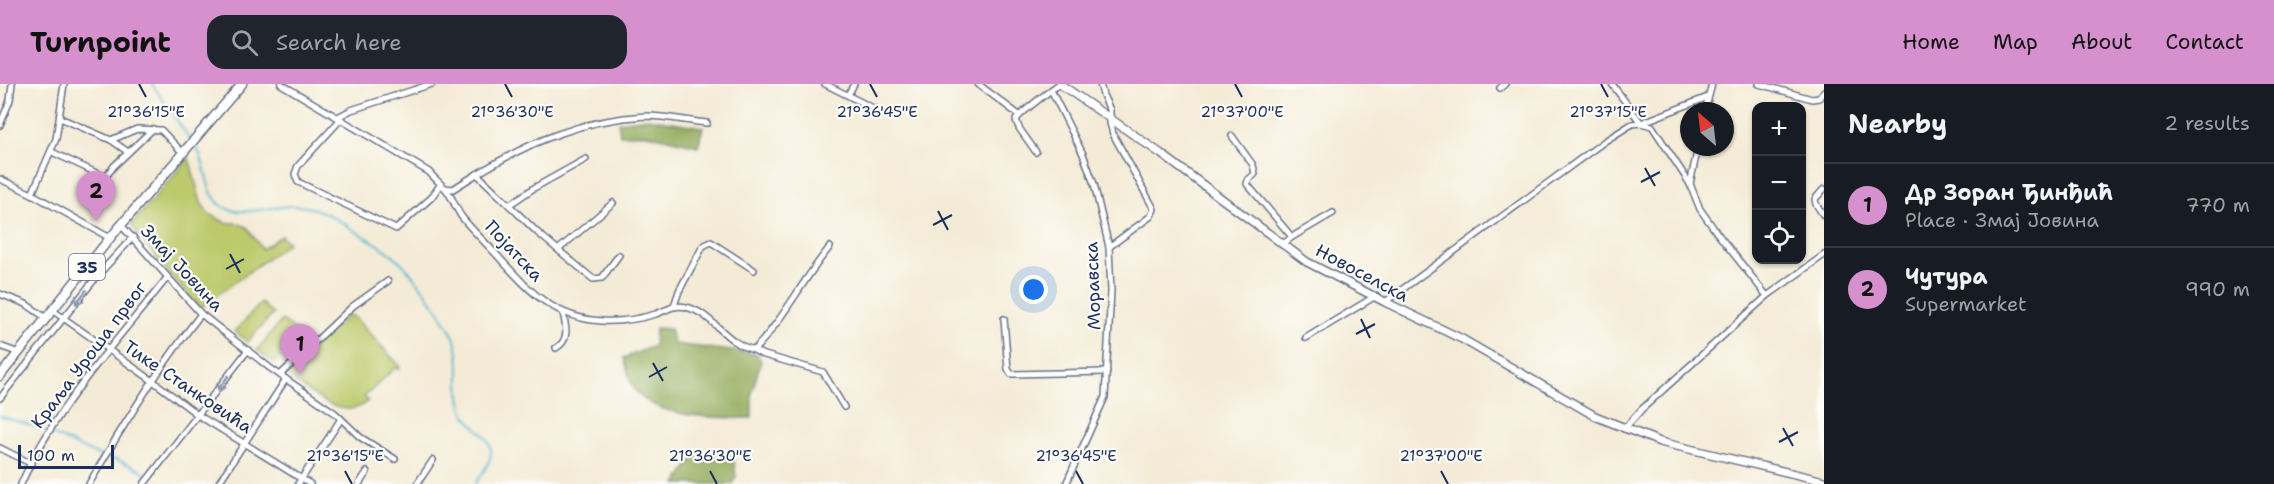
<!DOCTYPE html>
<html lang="en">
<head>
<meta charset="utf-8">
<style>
  :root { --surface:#171b24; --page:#20242c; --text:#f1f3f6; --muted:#9ea1a6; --line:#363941; --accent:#d690ce }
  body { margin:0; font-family:"Shantell Sans",sans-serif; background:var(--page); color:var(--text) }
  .controls { position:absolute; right:18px; top:18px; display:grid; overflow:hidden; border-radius:12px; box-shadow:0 2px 4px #0004 }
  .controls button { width:54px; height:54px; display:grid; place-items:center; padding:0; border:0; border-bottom:2px solid var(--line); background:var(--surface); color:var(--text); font:30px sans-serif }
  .compass { position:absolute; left:1680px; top:18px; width:54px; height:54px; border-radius:50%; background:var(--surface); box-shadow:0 2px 4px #0004; rotate:332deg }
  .scale { position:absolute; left:18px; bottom:15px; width:96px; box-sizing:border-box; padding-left:6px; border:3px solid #1b2f5e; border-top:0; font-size:16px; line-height:21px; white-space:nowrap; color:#1b2f5e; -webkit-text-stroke:4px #fdfcf7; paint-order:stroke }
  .you { position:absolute; left:1034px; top:206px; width:21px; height:21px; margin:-15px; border:4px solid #fff; border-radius:50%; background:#1a73e8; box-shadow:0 0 0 9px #1a73e833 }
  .badge { display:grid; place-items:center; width:39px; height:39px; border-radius:50%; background:var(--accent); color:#111; font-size:20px; font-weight:700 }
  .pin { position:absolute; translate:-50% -50px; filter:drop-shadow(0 2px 3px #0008) }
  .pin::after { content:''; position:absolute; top:32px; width:21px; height:18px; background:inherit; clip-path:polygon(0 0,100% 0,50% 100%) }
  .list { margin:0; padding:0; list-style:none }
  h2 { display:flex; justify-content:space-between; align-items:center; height:78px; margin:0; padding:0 24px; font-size:26px }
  h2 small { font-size:20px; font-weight:400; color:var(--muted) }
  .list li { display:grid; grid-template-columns:39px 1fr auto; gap:18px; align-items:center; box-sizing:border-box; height:84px; padding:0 24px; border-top:2px solid var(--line) }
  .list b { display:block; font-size:22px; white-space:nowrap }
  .list p { margin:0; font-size:20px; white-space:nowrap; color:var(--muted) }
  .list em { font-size:20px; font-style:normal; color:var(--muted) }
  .icon { flex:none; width:33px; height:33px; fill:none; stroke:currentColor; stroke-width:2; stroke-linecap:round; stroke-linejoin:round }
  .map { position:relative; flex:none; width:1824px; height:400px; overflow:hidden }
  header { display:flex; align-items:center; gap:36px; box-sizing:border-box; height:84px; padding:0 30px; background:var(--accent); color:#111 }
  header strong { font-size:28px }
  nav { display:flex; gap:33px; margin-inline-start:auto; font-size:21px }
  .search { width:420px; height:54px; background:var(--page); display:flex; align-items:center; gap:15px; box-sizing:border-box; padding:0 21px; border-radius:18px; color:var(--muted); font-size:22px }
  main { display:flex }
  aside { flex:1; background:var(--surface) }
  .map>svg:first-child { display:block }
  .green { fill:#bcca6c; stroke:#6c7c65; stroke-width:1.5 }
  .forest { fill:#95ae60; stroke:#586e5f; stroke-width:1.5 }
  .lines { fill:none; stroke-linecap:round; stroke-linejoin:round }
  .stream { stroke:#53b6d2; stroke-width:2 }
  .minor-casing { stroke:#677188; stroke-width:8 }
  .tertiary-casing { stroke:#677188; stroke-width:10 }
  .primary-casing { stroke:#677188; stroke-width:11 }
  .minor { stroke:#fff; stroke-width:5 }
  .tertiary { stroke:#fff; stroke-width:7 }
  .primary { stroke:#fff; stroke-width:8 }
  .oneway { stroke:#8d97ae }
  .ticks { fill:none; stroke:#1b2f5e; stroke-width:2 }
  .labels { text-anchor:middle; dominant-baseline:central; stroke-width:4.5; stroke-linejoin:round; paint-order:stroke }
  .shield { fill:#fdfcf7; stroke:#5f6c8c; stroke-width:1.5 }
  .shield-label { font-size:16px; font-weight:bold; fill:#1b2f5e }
  .street-label { font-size:18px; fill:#1b2f5e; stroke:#fdfcf7 }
  .ticks-label { font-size:15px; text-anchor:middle; fill:#1b2f5e; stroke:#fdfcf7; stroke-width:4.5; stroke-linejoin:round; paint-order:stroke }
</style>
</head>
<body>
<header>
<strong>Turnpoint</strong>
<div class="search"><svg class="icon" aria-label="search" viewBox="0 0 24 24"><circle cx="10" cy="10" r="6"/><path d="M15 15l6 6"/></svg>Search here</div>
<nav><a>Home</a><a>Map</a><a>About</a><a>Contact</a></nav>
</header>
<main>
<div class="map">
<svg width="1824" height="400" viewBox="0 0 1824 400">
  <rect width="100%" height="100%" fill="#fdfcf7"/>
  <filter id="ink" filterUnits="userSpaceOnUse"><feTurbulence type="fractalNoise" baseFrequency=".0167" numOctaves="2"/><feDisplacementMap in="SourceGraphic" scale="12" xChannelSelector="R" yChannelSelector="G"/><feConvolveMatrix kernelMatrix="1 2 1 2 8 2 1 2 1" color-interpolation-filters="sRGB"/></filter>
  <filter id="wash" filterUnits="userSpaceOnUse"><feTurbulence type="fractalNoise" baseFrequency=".008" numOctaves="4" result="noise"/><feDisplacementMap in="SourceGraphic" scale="24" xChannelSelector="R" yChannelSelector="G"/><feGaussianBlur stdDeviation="1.35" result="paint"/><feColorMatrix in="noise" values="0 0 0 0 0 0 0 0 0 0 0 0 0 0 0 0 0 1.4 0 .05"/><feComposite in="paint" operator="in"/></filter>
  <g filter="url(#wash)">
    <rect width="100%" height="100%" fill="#f4ebd6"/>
    <g class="green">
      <path d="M189 74 201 119 208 129 226 139H237L247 143 262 165 281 152 288 159 200 224 170 191 131 141Z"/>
      <path d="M261 219 273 230 247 258 235 247Z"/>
      <path d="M348 231 354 233 400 282 399 286 396 283 364 313 368 317C344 340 308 307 289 293L290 285Z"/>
      <path d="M282 236 298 249 274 279 257 266Z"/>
    </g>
    <g class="forest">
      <path d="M648 34 703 43 698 62 647 50 620 51 618 38Z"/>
      <path d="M655 244 670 245 674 260 757 270 761 277 752 308V334C719 334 655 335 634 305 629 297 627 284 624 274L654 262Z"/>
      <path d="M733 371 736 393 732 400H676L694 373Z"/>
    </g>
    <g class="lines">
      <g class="stream">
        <path d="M152 0 191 57"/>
        <path d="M195 61C209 81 203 108 222 122 239 135 277 120 298 122 318 123 336 134 352 145 366 154 382 161 394 172 415 190 441 229 454 253 464 277 454 304 464 328 470 343 489 349 491 366 492 379 481 390 475 400"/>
        <path d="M0 332 34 342 95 370 123 378 143 387 152 400"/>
      </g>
    </g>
  </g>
  <g filter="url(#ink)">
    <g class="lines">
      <g class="minor-casing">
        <g id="minor">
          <path d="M281 0 429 88C434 94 440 99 445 104 452 112 455 123 461 132 471 145 484 157 495 169 527 204 551 234 602 237 620 238 639 235 656 230 667 226 674 220 686 223 713 229 724 259 754 266 784 235 803 195 830 163"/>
          <path d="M825 0 881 28"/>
          <path d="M978 0 1019 31"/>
          <path d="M1100 0 1103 11 1110 26V39L1113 50 1154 125 1151 132 1109 163"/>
          <path d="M1612 0 1641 39 1652 42 1690 100 1700 125 1717 149 1767 212"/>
          <path d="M1759 0 1812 15 1819 14 1824 7"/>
          <path d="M1500 4 1505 0"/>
          <path d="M1051 6 1083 70 1094 100 1109 163 1111 207 1105 313 1066 400"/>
          <path d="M848 11 854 0"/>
          <path d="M1705 27 1712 0"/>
          <path d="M338 33 351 26 432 0"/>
          <path d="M60 34 111 56 137 45 161 46 182 68"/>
          <path d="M341 35 298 82 295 90 298 98 396 145 431 114 440 101"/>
          <path d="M0 41 10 16 12 0"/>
          <path d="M1232 52 1253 81 1255 90 1248 96 1247 100 1292 153"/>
          <path d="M111 56 128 68"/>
          <path d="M52 68 105 93"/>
          <path d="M1036 68 1019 44 1016 36C1020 29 1051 6 1059 0"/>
          <path d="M477 90C529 58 584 35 646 32 666 32 687 37 707 39"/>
          <path d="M0 95 32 110 110 154"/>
          <path d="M1690 100 1698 63"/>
          <path d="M445 104 453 105 477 90 538 149 593 195 602 194 619 171"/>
          <path d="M1824 105 1815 115 1816 120 1824 132"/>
          <path d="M32 110 56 55 64 0"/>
          <path d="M87 117 114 82 153 45"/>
          <path d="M509 121 534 104 586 75"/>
          <path d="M121 141 201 230 270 284 335 329 360 353 395 375"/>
          <path d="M1282 161 1292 153 1333 129"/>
          <path d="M559 165 613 119"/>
          <path d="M0 210 26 220 46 234"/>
          <path d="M1385 218 1605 57 1632 40 1641 39 1708 13"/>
          <path d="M674 222 679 207 703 162 711 158 754 186"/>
          <path d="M52 226 153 297 198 331 310 400"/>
          <path d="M1004 235 1008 285 1011 290 1107 288"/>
          <path d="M1306 254 1374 213"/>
          <path d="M0 262 19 269"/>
          <path d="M556 264C570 256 566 243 563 229"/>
          <path d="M754 266 761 270 823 288 844 323"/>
          <path d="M280 291 353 222 388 197"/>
          <path d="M0 314 98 191 133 153"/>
          <path d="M1624 345 1642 325 1767 212 1824 171"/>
          <path d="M0 364 30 379"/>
          <path d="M21 400C55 323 115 259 167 194"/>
          <path d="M89 400C123 341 159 283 201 230"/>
          <path d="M144 400 248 266"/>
          <path d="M218 400 286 295"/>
          <path d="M298 400 341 335"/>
          <path d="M359 400 367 388"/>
          <path d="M417 400 433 376"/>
        </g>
      </g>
      <g class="tertiary-casing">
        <path id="tertiary" d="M1060 0 1160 69 1307 178 1385 218 1462 255 1595 332 1660 358 1824 397"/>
      </g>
      <g class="primary-casing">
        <path id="primary" d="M0 292 110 154 242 0"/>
      </g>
      <use href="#minor" class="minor"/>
      <use href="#tertiary" class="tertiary"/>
      <use href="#primary" class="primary"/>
    </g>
    <defs><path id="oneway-shaft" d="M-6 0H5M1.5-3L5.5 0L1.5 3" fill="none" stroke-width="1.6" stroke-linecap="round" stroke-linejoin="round" transform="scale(1.5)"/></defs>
    <g class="oneway">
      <use href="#oneway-shaft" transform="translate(81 213) rotate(128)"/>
      <use href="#oneway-shaft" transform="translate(223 299) rotate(127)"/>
    </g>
  </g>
  <path class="ticks" d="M139 0 146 13M505 0 512 13M870 0 877 13M1235 0 1242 13M1601 0 1608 13M1645 84 1655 102M1641 98 1660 88M938 127 948 146M933 141 952 131M230 170 240 189M226 185 244 175M1361 235 1370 254M1356 250 1375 240M653 279 663 297M649 293 667 283M1783 344 1793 362M1779 358 1798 348M345 387 352 400M710 387 717 400M1076 387 1083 400M1441 387 1448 400"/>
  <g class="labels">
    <rect class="shield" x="69" y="170" width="36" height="26" rx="4.5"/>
    <g class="shield-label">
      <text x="87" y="183">35</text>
    </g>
    <g class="street-label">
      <text transform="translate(514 167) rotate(47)">Појатска</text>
      <text transform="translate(182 184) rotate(47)">Змај Јовина</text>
      <text transform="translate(1362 189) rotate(28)">Новоселска</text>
      <text transform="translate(1093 202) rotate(-92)">Моравска</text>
      <text transform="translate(89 271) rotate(-53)">Краља Уроша првог</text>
      <text transform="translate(188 303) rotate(34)">Тике Станковића</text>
    </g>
  </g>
  <g class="ticks-label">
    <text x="146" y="33">21°36'15"E</text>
    <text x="512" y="33">21°36'30"E</text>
    <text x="877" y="33">21°36'45"E</text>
    <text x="1608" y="33">21°37'15"E</text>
    <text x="1242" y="33">21°37'00"E</text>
    <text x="345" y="377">21°36'15"E</text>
    <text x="710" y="377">21°36'30"E</text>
    <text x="1076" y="377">21°36'45"E</text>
    <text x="1441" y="377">21°37'00"E</text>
  </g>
</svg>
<div class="controls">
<button>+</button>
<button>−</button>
<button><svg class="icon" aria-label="locate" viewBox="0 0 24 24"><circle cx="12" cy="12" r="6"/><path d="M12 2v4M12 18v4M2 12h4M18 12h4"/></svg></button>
</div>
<svg class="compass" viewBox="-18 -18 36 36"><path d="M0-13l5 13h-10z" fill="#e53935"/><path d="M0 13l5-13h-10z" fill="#9ea1a6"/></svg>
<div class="scale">100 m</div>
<div class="you"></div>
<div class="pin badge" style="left:300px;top:290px">1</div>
<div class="pin badge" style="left:96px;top:137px">2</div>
</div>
<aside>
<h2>Nearby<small>2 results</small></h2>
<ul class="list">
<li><span class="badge">1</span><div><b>Др Зоран Ђинђић</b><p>Place · Змај Јовина</p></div><em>770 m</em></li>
<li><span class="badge">2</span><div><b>Чутура</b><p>Supermarket</p></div><em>990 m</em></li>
</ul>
</aside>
</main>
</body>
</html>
